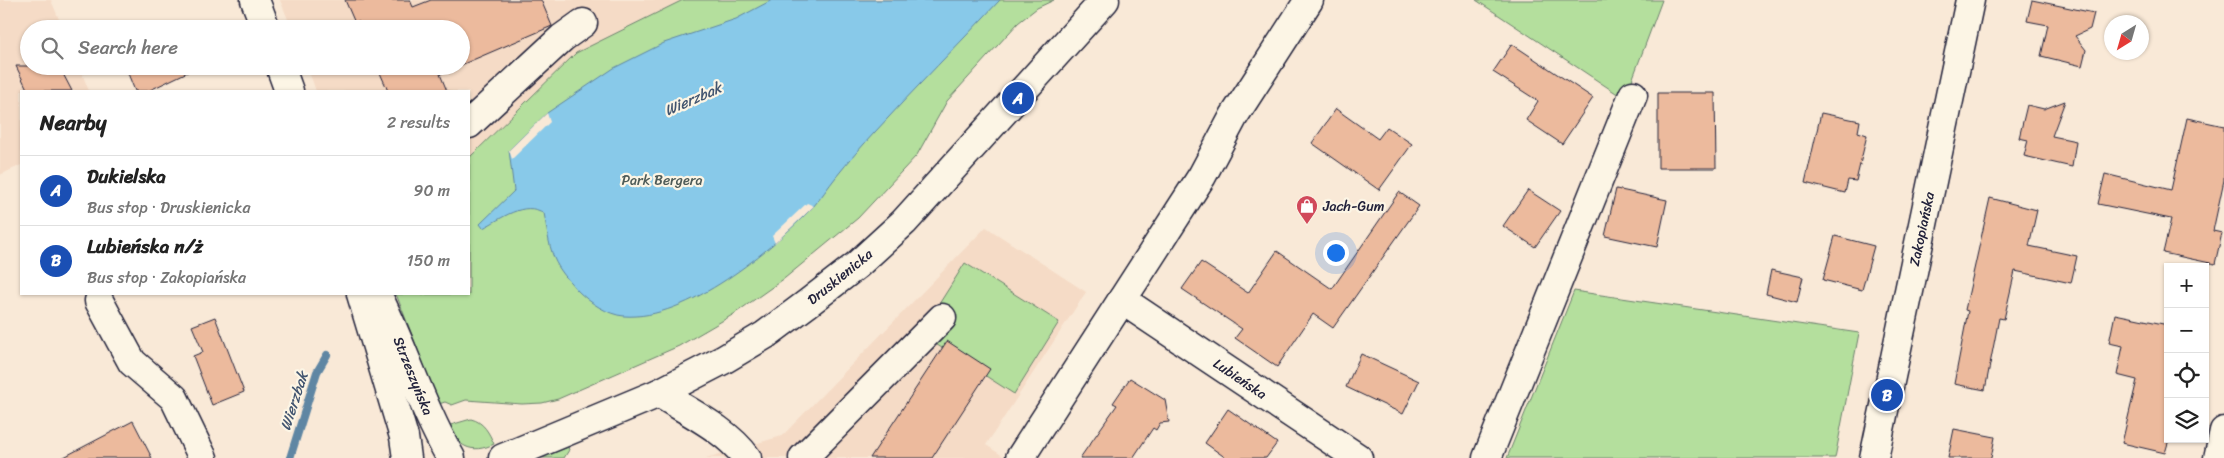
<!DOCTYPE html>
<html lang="en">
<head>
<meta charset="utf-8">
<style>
  :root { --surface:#fff; --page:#f6f6f6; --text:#222; --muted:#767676; --line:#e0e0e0; --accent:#d1495b }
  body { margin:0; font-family:Sriracha,sans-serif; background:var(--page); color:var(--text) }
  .controls { position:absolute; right:15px; bottom:15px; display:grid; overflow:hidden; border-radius:0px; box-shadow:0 1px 4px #0004 }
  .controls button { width:45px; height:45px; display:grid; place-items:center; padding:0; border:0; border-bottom:1px solid var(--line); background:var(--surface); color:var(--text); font:25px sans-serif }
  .compass { position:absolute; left:2104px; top:15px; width:45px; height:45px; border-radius:50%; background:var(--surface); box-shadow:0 1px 4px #0004; rotate:217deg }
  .you { position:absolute; left:1335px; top:252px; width:18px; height:18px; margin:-12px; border:4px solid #fff; border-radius:50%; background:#1a73e8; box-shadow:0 0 0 8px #1a73e833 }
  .badge { display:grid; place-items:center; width:32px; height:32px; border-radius:50%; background:var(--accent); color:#fff; font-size:16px; font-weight:700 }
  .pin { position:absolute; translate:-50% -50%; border:2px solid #fff; box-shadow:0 1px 5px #0006 }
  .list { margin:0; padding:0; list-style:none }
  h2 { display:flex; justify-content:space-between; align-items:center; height:65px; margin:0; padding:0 20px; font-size:21px }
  h2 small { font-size:16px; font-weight:400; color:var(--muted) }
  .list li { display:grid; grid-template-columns:32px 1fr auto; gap:15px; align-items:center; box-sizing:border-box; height:70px; padding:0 20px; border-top:1px solid var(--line) }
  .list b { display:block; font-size:19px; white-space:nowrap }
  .list p { margin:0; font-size:16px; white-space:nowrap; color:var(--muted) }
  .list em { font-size:16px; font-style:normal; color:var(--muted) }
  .icon { flex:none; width:28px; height:28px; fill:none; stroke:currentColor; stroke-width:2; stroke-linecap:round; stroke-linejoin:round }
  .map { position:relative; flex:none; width:2224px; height:458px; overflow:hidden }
  .search { position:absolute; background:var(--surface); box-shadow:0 1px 4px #0004; left:20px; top:20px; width:450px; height:55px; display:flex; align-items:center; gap:12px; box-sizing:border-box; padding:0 18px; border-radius:28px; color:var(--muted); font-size:19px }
  .panel { position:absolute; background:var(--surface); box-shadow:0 1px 4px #0004; left:20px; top:90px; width:450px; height:205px; border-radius:0px }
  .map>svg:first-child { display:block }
  .built { fill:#f5dbc6 }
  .green { fill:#b4df9d; stroke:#6b806c }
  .water { fill:#88c9e9; stroke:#5f86a3 }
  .pier { fill:#f9e9d7 }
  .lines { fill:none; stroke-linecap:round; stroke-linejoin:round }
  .stream { stroke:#5f86a3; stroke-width:8 }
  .building { fill:#ecba9d; stroke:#22223b }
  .minor-casing { stroke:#22223b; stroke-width:31 }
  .minor { stroke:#fcf5e5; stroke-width:28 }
  .labels { text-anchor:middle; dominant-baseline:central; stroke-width:4.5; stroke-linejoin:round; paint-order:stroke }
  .park-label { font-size:14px; fill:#4e5b58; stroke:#fcf5e5 }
  .poi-label { font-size:14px; fill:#22223b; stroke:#fcf5e5; text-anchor:start }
  .street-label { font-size:14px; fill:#22223b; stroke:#fcf5e5 }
  .water-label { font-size:15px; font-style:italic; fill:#41546f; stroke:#fcf5e5 }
</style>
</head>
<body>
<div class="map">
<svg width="2224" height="458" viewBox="0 0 2224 458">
  <rect width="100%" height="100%" fill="#f9e9d7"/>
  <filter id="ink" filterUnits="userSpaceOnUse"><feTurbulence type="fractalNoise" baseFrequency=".02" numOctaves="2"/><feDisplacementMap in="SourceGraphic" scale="10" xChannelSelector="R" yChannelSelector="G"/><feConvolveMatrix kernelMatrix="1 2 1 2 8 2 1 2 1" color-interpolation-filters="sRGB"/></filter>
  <g filter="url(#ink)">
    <g class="built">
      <path d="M0 0H51L63 29H29V66H79L89 91H21V165L0 175Z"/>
      <path d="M280 0H683L576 53 469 158V91H316L307 66H461V29H292Z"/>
      <path d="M986 227 1086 292 986 445 1006 458H706L782 436Z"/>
    </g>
    <g class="green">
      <path d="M683 0H1054L1037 8 1018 23 947 101 917 155 858 218 785 278 734 314 679 346 558 399 542 403 522 404 466 400 452 405 445 402 439 404 396 294H469V158L576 53Z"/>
      <path d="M1476 0H1662L1625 99Z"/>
      <path d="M965 263 1059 322 1014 394 920 334Z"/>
      <path d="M1574 291 1859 333 1835 458H1507Z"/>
      <path d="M471 419C484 422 489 433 494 444 471 455 458 446 447 426Z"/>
      <path d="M568 447 569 450 564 458H539Z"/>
    </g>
    <path class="water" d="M772 0H1000C959 44 916 87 875 132 862 146 848 162 836 177 828 187 821 198 813 207 771 250 687 321 624 316 608 315 589 302 578 291 569 281 559 270 554 258 548 243 547 228 544 213 524 200 501 219 483 228L480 224 514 191 509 150 547 113 614 68 664 43 736 19Z"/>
    <g class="pier">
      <path d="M547 113 550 122 512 159 509 150Z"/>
      <path d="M807 203 814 206 775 243 772 236Z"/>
    </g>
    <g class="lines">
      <path class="stream" d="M290 458 317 372 327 355"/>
    </g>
    <g class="building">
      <path d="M345 0H410L413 7 431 0H541L552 26 461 65V29H362L358 21 355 23Z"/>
      <path d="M2032 0 2094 13 2090 29 2075 36 2086 50 2082 66 2041 56 2048 25 2027 21Z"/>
      <path d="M1512 44 1593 98 1562 144 1526 120 1538 101 1493 72Z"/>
      <path d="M16 66H59L72 91H28Z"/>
      <path d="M125 66H200L148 91H135Z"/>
      <path d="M377 66H458L440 74 447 91H388Z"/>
      <path d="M1658 93H1715L1716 168H1658Z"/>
      <path d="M2065 101 2052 136 2076 141 2072 167 2024 156 2028 140 2019 138 2027 105 2044 109Z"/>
      <path d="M1336 109 1378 139 1387 127 1412 144 1379 190 1312 143Z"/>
      <path d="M1821 113 1860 121 1858 132 1867 135 1856 181 1848 180 1845 193 1805 183Z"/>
      <path d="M2187 118 2224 126V180L2213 231 2222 233 2215 264 2163 253 2171 219 2098 204 2105 174 2171 190Z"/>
      <path d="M1616 189 1667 200 1657 247 1605 236Z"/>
      <path d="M1528 190 1560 211 1535 247 1503 226Z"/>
      <path d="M1399 192 1419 206 1333 328 1313 314 1277 367 1235 338 1242 329 1182 289 1201 262 1248 293 1277 251 1332 289Z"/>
      <path d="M1990 198 2037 210 2029 246 2077 256 2071 283 2015 271 2004 319 1999 318 1985 390 1954 384 1968 311 1965 310Z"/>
      <path d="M1835 236 1874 246 1862 290 1823 280Z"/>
      <path d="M1771 270 1803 277 1797 302 1766 294Z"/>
      <path d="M2115 314 2168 325V443L2165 453 2122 443 2137 380 2117 375 2123 346 2109 343Z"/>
      <path d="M215 317 244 392 212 405 193 356 203 352 192 326Z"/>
      <path d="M947 341 990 369 932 458H870Z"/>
      <path d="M1361 354 1419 381 1403 414 1346 387Z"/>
      <path d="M1130 378 1165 400 1169 422 1160 423 1156 430 1153 428 1133 458H1080L1117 405 1113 403Z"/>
      <path d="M1228 409 1277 443 1266 458H1226L1205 443Z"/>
      <path d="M133 421 152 458H62Z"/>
      <path d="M1954 429 1995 437 1991 458H1948Z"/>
    </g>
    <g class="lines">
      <g class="minor-casing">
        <g id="minor">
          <path d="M255 0 266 29"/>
          <path d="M280 66 289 91"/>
          <path d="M469 124 562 38 583 23"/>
          <path d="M361 294 404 437 407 458"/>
          <path d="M377 294C404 348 421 406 451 458"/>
          <path d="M1122 300 1358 458"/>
          <path d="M99 301 132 362 174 398 203 458"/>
          <path d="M659 393C688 412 726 429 747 458"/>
          <path d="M503 458 659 393 723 360 765 335 808 303 857 265 904 222 1105 0"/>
          <path d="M803 458 942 318"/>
          <path d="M1020 458 1202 176 1234 116 1309 0"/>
          <path d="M1487 458 1633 95"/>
          <path d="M1874 458 1970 0"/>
          <path d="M2218 458 2224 431"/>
        </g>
      </g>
      <use href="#minor" class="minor"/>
    </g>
  </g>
  <defs>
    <g id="shop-pin" transform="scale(1.125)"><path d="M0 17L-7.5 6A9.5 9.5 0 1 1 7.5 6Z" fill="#d1495b" stroke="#fcf5e5"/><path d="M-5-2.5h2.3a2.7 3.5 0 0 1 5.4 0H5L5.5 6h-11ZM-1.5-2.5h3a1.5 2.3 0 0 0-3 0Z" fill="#fff"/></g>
  </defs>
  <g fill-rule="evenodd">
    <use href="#shop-pin" x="1307" y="206"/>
  </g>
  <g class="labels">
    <g class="park-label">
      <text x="662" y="180">Park Bergera</text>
    </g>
    <g class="poi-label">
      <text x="1323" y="206">Jach-Gum</text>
    </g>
    <g class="street-label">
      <text transform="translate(1922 229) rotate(-78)">Zakopiańska</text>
      <text transform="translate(840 277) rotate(-39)">Druskienicka</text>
      <text transform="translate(413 376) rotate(68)">Strzeszyńska</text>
      <text transform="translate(1240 379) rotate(34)">Lubieńska</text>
    </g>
    <g class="water-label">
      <text transform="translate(693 99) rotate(-24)">Wierzbak</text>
      <text transform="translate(294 401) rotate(-72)">Wierzbak</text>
    </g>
  </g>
</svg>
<div class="controls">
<button>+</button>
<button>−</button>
<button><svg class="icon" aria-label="locate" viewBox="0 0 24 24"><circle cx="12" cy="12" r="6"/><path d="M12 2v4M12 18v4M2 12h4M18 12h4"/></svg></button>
<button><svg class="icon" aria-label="layers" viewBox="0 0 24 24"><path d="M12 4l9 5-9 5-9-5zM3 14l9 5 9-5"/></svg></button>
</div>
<svg class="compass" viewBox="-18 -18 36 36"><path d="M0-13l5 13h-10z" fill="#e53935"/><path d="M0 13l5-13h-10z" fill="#767676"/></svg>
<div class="you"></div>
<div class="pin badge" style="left:1018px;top:98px;background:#1a4fb4">A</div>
<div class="pin badge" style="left:1887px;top:395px;background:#1a4fb4">B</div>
<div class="search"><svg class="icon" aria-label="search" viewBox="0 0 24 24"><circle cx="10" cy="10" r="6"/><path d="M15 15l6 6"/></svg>Search here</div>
<section class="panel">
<h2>Nearby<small>2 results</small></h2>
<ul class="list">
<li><span class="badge" style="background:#1a4fb4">A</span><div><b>Dukielska</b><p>Bus stop · Druskienicka</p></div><em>90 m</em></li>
<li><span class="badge" style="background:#1a4fb4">B</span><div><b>Lubieńska n/ż</b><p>Bus stop · Zakopiańska</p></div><em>150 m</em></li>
</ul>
</section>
</div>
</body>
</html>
